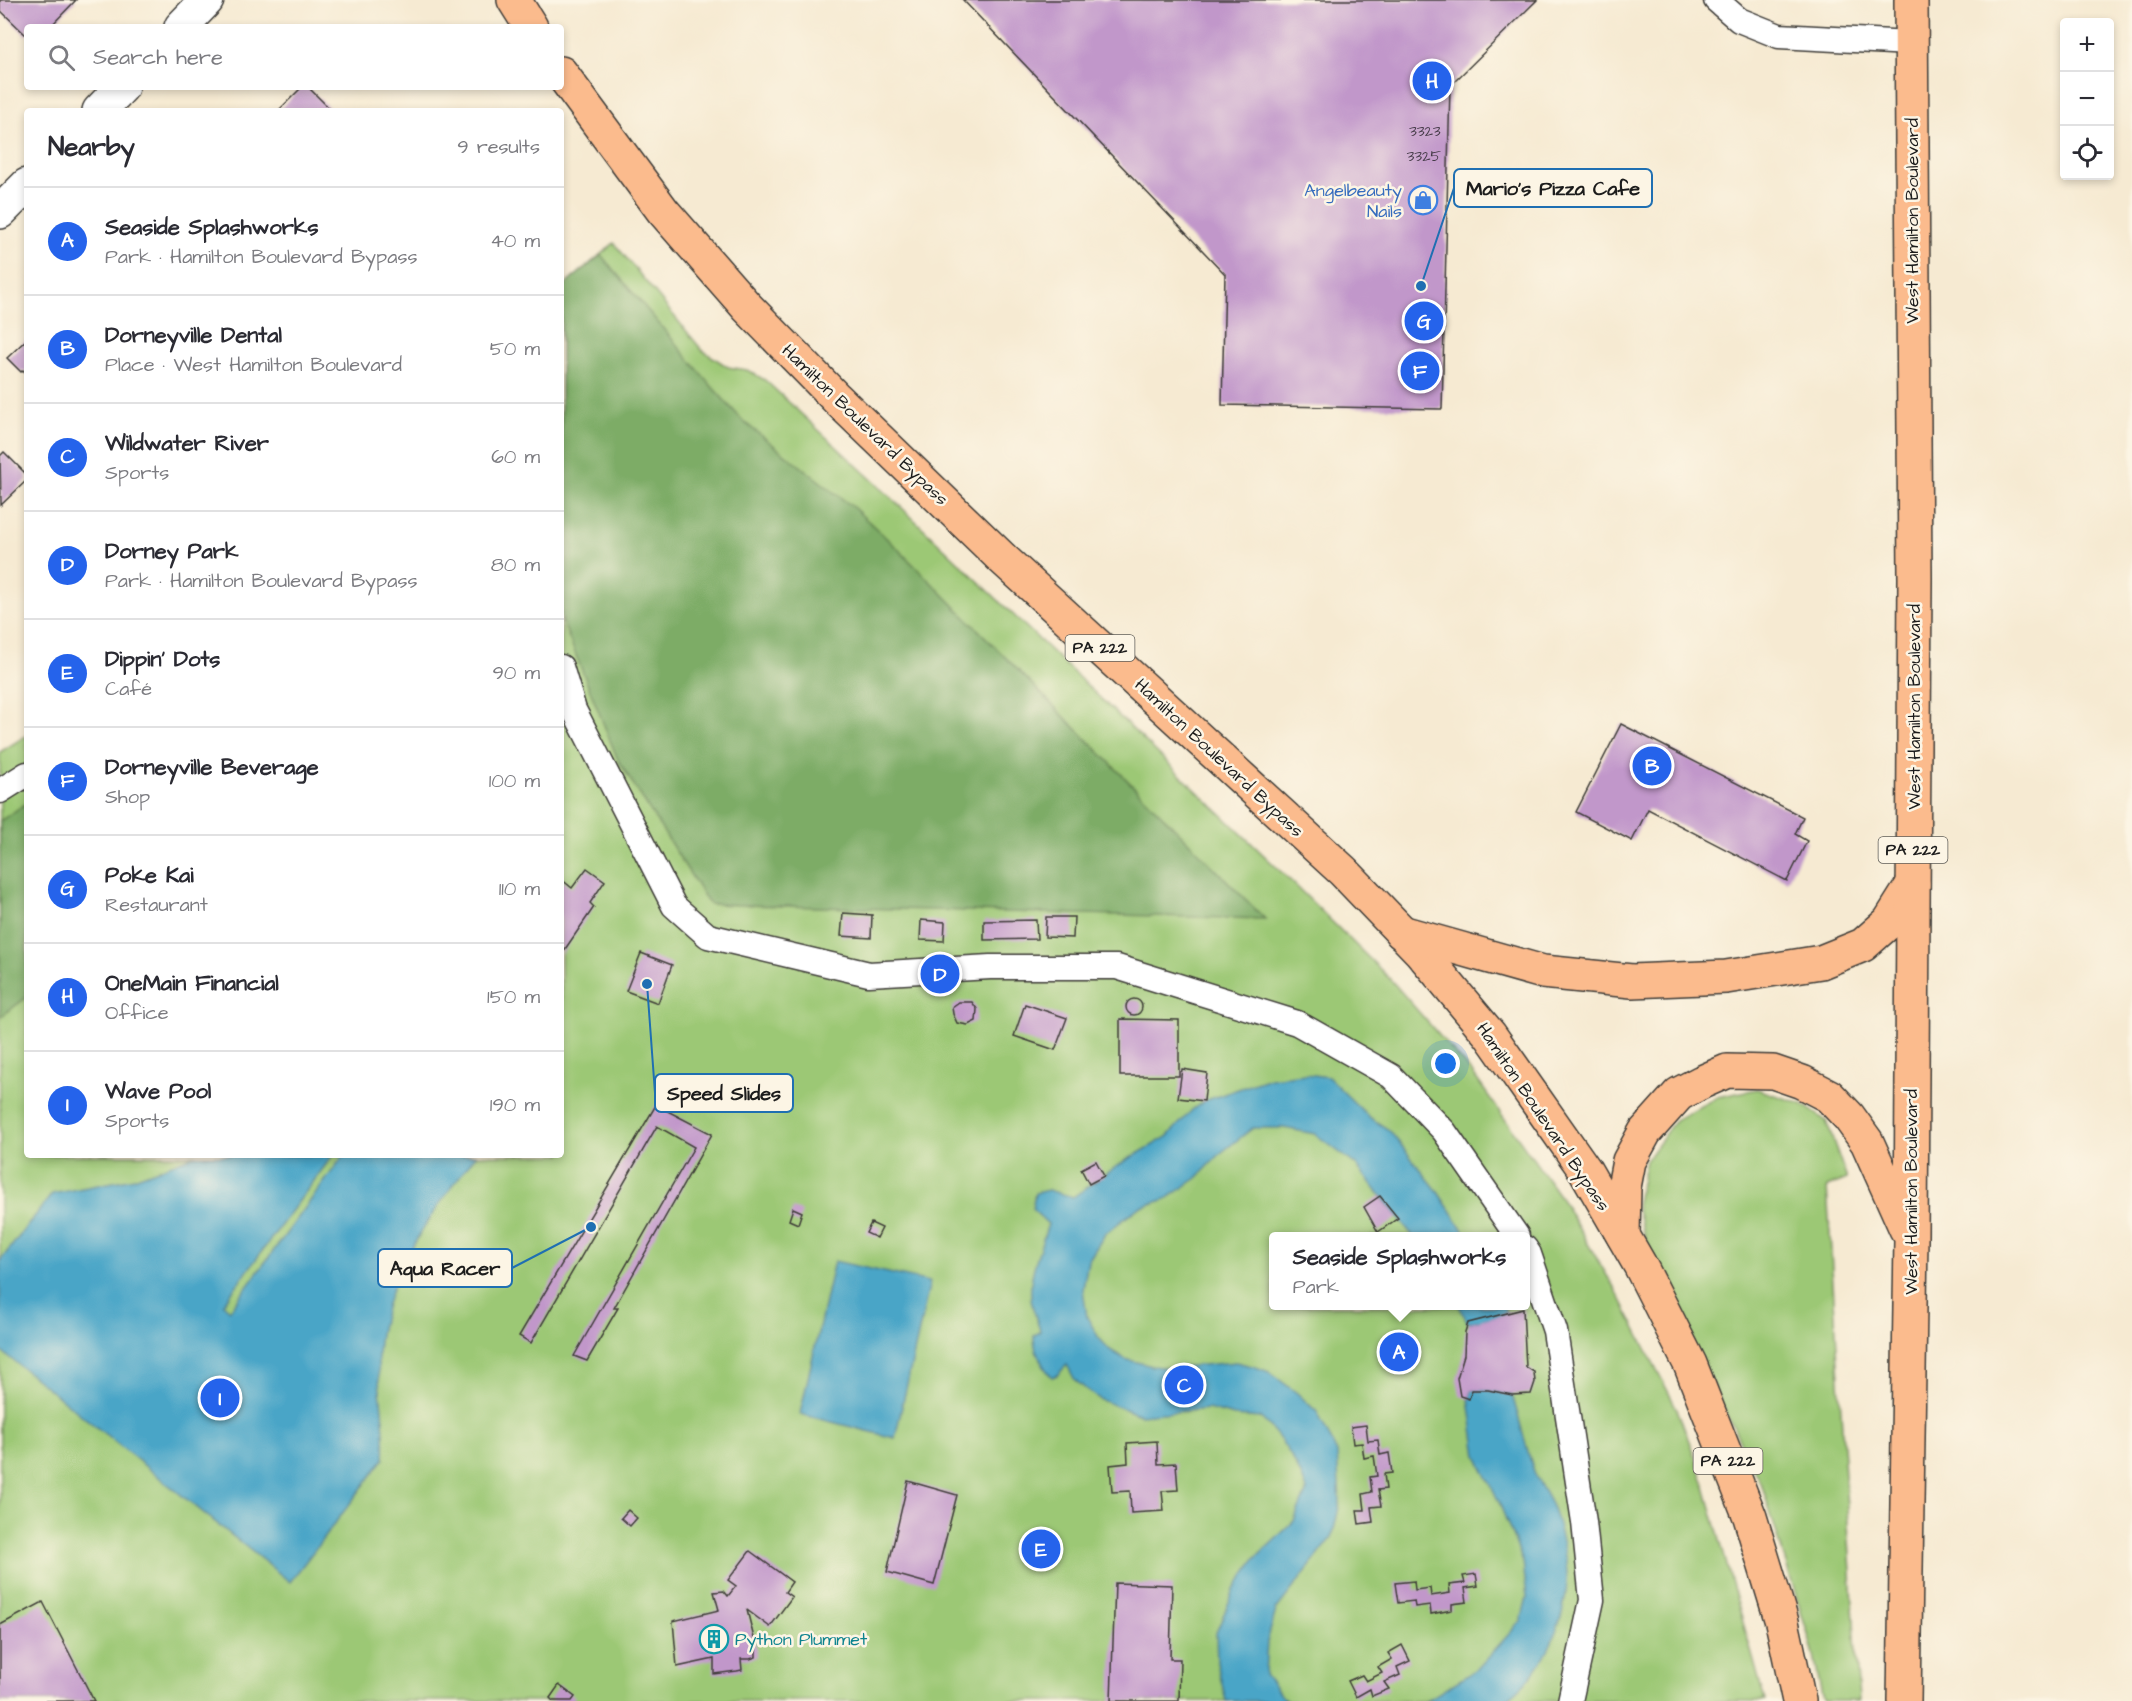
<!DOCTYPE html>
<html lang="en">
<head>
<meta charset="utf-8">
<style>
  :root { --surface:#fff; --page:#f7f7f7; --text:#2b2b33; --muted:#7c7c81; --line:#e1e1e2; --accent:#2563eb }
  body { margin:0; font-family:"Architects Daughter",sans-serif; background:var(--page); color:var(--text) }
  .controls { position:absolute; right:18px; top:18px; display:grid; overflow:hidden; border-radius:6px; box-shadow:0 3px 9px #0003 }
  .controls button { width:54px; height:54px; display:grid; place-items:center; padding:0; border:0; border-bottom:2px solid var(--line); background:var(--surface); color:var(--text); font:30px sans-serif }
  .you { position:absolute; left:1446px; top:1064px; width:21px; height:21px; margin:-15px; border:4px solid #fff; border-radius:50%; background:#1a73e8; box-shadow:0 0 0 9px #1a73e833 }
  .badge { display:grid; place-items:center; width:39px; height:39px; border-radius:50%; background:var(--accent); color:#fff; font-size:20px; font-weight:700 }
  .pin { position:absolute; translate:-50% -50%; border:3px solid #fff; box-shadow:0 2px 6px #0006 }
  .popup { position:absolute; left:1269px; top:1232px; width:261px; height:78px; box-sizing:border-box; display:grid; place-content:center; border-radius:6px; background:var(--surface); filter:drop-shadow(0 2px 4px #0005); font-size:20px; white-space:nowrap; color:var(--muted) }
  .popup b { font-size:22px; color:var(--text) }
  .popup::after { content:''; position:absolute; left:50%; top:100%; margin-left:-12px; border:12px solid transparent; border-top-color:var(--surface) }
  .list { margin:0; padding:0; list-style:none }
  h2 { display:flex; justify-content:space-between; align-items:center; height:78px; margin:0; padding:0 24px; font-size:26px }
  h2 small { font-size:20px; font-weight:400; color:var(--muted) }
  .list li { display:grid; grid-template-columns:39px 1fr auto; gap:18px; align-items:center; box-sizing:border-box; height:108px; padding:0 24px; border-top:2px solid var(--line) }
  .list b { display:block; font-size:22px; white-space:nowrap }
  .list p { margin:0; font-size:20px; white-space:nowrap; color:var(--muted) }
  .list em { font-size:20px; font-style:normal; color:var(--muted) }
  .icon { flex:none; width:33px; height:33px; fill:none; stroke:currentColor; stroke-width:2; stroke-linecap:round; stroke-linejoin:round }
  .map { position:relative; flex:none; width:2132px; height:1701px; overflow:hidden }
  .search { position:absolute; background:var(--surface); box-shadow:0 3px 9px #0003; left:24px; top:24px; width:540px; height:66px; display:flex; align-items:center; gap:15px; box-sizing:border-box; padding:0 21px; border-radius:6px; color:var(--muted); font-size:22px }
  .panel { position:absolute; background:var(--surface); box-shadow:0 3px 9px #0003; left:24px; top:108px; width:540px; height:1050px; border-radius:6px }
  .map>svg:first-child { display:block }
  .green { fill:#9cc875; stroke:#5c7248; stroke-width:1.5; fill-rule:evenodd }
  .forest { fill:#7dac66; stroke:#4c6441; stroke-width:1.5 }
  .water { fill:#48a5c7; stroke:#326072; stroke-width:1.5 }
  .building { fill:#c197ca }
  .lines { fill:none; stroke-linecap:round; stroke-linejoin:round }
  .service-casing { stroke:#3d3b37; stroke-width:27 }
  .tertiary-casing { stroke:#3d3b37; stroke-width:36 }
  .primary-casing { stroke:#3d3b37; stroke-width:36 }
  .service { stroke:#fff; stroke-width:24 }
  .tertiary { stroke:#fff; stroke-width:33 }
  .primary { stroke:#fbbb8d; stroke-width:33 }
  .labels { text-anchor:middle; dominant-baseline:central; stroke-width:5; stroke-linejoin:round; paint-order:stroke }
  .number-label { font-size:15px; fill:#453b48 }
  .shield { fill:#fcf5e5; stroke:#5f5d58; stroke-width:1.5 }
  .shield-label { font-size:16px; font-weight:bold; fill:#1c1c1c }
  .shop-label { font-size:18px; fill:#366cbe; stroke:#fcf5e5; text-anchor:end }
  .street-label { font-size:18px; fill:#1c1c1c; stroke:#fcf5e5 }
  .culture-label { font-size:18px; fill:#0d838f; stroke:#fcf5e5; text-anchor:start }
  .leader { fill:none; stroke:#1f6fb2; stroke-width:2 }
  .callout-dot { fill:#1f6fb2; stroke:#fcf5e5; stroke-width:2 }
  .callout { fill:#fcf5e5; stroke:#1f6fb2; stroke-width:2 }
  .callout-label { font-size:20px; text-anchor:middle; font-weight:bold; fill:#1c1c1c }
</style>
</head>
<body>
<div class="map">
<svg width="2132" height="1701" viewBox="0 0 2132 1701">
  <rect width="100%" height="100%" fill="#fcf5e5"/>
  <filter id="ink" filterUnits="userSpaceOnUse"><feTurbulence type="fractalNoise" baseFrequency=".0167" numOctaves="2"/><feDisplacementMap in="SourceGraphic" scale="12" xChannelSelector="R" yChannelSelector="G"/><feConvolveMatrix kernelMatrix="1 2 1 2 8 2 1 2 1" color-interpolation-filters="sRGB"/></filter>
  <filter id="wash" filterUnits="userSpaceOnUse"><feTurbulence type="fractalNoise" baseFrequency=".008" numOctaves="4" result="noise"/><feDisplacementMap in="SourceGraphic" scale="24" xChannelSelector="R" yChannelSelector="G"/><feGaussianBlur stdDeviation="1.35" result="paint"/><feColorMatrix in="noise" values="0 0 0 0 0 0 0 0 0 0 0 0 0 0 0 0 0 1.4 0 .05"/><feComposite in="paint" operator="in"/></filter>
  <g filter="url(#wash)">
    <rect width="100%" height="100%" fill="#f6ead2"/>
    <g class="green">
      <path d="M614 243 702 350 728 367 747 370 765 380 898 504 1295 885 1390 979 1473 1074 1558 1194 1617 1292 1677 1409 1702 1476 1765 1701H0V752L27 735V1155H561V288ZM1273 1236H1525V1306H1273Z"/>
      <path d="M1757 1089 1802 1104 1826 1121 1847 1179 1827 1187 1859 1701H1823L1813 1651 1763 1489 1651 1257 1636 1206 1646 1160 1675 1120 1717 1097Z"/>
    </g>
    <g class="forest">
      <path d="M601 255 715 390 744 422 854 508 896 547 1265 919 709 904 618 760 561 618V288Z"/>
      <path d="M27 803V997L0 1017V821Z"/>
    </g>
    <g class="water">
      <path d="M1305 1074 1328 1077 1369 1117 1389 1130 1436 1189 1467 1236H1413L1356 1165 1315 1134 1284 1128H1253L1222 1152 1197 1178 1166 1199 1138 1208 1105 1234 1088 1261 1083 1289 1087 1317 1099 1338 1110 1350 1125 1359 1152 1366 1170 1368 1236 1362 1256 1367 1269 1372 1297 1393 1317 1412 1337 1453 1340 1503 1332 1538 1276 1610 1267 1642 1265 1675 1286 1701H1226L1217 1663 1216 1633 1234 1590 1255 1559 1294 1521 1307 1490C1297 1463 1282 1438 1261 1418L1234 1416 1208 1409 1140 1415 1101 1400 1087 1390 1075 1380 1067 1365 1057 1375 1052 1377C1043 1368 1033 1348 1034 1336L1040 1331C1038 1323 1035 1316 1033 1308 1025 1280 1040 1251 1048 1224L1032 1209 1035 1193 1048 1190 1073 1197 1125 1161 1167 1137 1192 1110 1204 1101 1270 1078Z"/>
      <path d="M196 1155H333L223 1304 230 1310 344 1155H476C432 1213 382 1277 378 1354 377 1388 387 1425 384 1459L290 1582 0 1350V1261L52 1194 134 1178Z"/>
      <path d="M834 1261 930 1282 895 1438 800 1414Z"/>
      <path d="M1459 1306H1503L1507 1314 1468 1323Z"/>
      <path d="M1472 1390H1488L1512 1395C1520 1420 1526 1448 1535 1474 1540 1486 1549 1498 1554 1511 1560 1532 1567 1556 1567 1578 1566 1624 1542 1675 1505 1701H1426L1477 1669 1521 1621 1527 1597 1523 1562 1499 1502 1477 1456 1469 1399Z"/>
    </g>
    <g id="blocks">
      <g class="building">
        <path d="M0 0H76L50 27H27V36L0 10Z"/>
        <path d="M963 0H1537L1450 86 1442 409 1222 405 1225 274Z"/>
        <path d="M302 87H308L332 111H278Z"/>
        <path d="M27 339V374L23 370 21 372 7 358Z"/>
        <path d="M4 452 27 475V480L1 505 0 456Z"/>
        <path d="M1621 724 1803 817 1795 834 1807 841 1787 881 1648 809 1632 841 1576 812Z"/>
        <path d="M587 868 605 881 590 903 594 907 561 955V879L572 888Z"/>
        <path d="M843 913 872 915 871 938 841 936Z"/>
        <path d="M1046 917H1074L1073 938 1045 937Z"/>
        <path d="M921 920 945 922 944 941 920 940Z"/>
        <path d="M1036 920 1037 939 984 940V921Z"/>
        <path d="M641 953 672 965 658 1003 626 991Z"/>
        <circle cx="1134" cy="1007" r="8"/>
        <path d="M959 1002H972L977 1009 976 1021 968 1025 957 1023 953 1014 952 1007Z"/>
        <path d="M1025 1004 1067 1018 1055 1050 1014 1036Z"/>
        <path d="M1120 1019 1179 1020V1076H1120Z"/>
        <path d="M1182 1069 1207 1073 1204 1101 1178 1098Z"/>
        <path d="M656 1105 712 1134 614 1308H618L587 1361 574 1356 694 1147 657 1126 531 1343 519 1336Z"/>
        <path d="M1096 1161 1104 1176 1089 1184 1081 1169Z"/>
        <path d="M1380 1196 1398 1218 1378 1232 1364 1207Z"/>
        <path d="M793 1208 802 1212 798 1224 789 1220Z"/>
        <path d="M871 1223 882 1228 877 1238 866 1233Z"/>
        <path d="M1523 1309 1526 1367 1534 1372 1535 1382 1531 1394 1512 1395 1488 1390H1472L1469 1399 1460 1396 1457 1378 1464 1355 1465 1332 1468 1323Z"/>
        <path d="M1366 1425 1368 1441 1378 1440 1380 1455 1389 1453 1392 1473 1384 1474 1386 1489 1378 1490 1381 1506 1371 1507 1373 1522 1359 1524 1357 1510H1365L1363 1494 1372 1492 1370 1477 1377 1476 1374 1456 1364 1458 1362 1443 1353 1444 1351 1427Z"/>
        <path d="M1157 1441 1158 1464 1176 1463 1178 1490 1162 1491 1164 1511 1131 1513 1130 1491 1112 1492 1110 1465 1128 1463 1127 1443Z"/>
        <path d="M908 1481 957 1495 934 1585 887 1572Z"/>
        <path d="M628 1510 637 1518 630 1526 621 1518Z"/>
        <path d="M1039 1540 1050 1543 1044 1559 1033 1555Z"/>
        <path d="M750 1551 792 1582 785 1592 792 1597 770 1627 747 1610 756 1646V1657L750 1659H741L742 1670 737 1671 714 1674V1659L677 1667 673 1621 719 1610 714 1592 724 1591 728 1596 736 1586 728 1580Z"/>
        <path d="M1476 1574 1478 1586 1465 1588 1467 1602 1452 1604V1610L1431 1614 1430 1605 1415 1607 1414 1601 1398 1603 1395 1583 1414 1581 1415 1590 1430 1588 1431 1596 1450 1593 1449 1585 1465 1583 1463 1576Z"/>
        <path d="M1115 1583 1172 1585 1170 1659H1180L1179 1701H1111Z"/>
        <path d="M43 1602 94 1701H0V1625Z"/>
        <path d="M1402 1645 1410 1661 1397 1667 1400 1675 1384 1682 1389 1689 1372 1696 1370 1689 1356 1697 1348 1681 1362 1675 1366 1681 1382 1673 1378 1667 1392 1659 1388 1653Z"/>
        <path d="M559 1685 575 1697 572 1701H553L550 1698Z"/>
      </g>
    </g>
  </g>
  <g filter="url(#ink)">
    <use href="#blocks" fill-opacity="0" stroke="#3d3b37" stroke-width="1.5"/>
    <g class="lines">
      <g class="service-casing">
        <g id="service">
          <path d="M1716 0 1739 20 1779 36 1910 43"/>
          <path d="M561 667 574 710 674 906 708 936 869 974 990 967H1117L1297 1023 1391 1076 1444 1131 1517 1236"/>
          <path d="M0 791 27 774"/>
          <path d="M1525 1248 1529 1254 1555 1331 1584 1522 1592 1600 1570 1701"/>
        </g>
      </g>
      <g class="tertiary-casing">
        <g id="tertiary">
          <path d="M181 27 207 0"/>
          <path d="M99 111 122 87"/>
          <path d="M0 212 27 185"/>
        </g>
      </g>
      <g class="primary-casing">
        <g id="primary">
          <path d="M514 0 531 27"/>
          <path d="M561 73 663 211 747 307 836 398 1003 559 1343 871 1420 951 1490 1035 1585 1170 1640 1265 1690 1364 1750 1517 1782 1622 1799 1701"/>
          <path d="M1401 932 1543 972 1632 981 1726 977 1821 962 1863 945 1889 922 1913 884"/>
          <path d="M1623 1235 1624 1187 1629 1161 1645 1132 1679 1094 1702 1082 1727 1071 1773 1072 1802 1082 1829 1096 1849 1117 1867 1142 1906 1229"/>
          <path d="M1904 1701 1911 1239 1915 578 1911 0"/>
        </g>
      </g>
      <use href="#service" class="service"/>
      <use href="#tertiary" class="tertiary"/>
      <use href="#primary" class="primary"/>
    </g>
  </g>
  <defs>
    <g id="shop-ring" transform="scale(1.5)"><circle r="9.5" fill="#fcf5e5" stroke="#3f7fe0" stroke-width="1.5"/><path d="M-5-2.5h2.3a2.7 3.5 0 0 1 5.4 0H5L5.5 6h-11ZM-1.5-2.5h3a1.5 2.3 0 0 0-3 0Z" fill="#3f7fe0"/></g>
    <g id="building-ring" transform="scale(1.5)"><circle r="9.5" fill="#fcf5e5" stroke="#0f9aa8" stroke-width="1.5"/><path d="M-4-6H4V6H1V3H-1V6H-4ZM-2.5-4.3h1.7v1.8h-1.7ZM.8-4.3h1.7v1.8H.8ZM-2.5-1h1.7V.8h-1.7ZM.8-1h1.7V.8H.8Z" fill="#0f9aa8"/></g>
  </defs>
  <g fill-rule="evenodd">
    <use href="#shop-ring" x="1423" y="200"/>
    <use href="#building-ring" x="714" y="1639"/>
  </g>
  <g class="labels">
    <g class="number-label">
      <text x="1425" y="131">3323</text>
      <text x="1424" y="156">3325</text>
    </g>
    <g class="shield">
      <rect x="1065.5" y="635" width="69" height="26" rx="4.5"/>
      <rect x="1878.5" y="837" width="69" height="26" rx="4.5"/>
      <rect x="1693.5" y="1448" width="69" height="26" rx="4.5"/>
    </g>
    <g class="shield-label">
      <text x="1100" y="648">PA 222</text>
      <text x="1913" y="850">PA 222</text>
      <text x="1728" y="1461">PA 222</text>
    </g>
    <g class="shop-label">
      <text x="1402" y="190">Angelbeauty<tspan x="1402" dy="21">Nails</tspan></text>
    </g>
    <g class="street-label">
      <text transform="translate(1912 221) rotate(-90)">West Hamilton Boulevard</text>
      <text transform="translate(865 425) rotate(44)">Hamilton Boulevard Bypass</text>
      <text transform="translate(1914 707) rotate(-90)">West Hamilton Boulevard</text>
      <text transform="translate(1219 758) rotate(43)">Hamilton Boulevard Bypass</text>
      <text transform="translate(1543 1117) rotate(56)">Hamilton Boulevard Bypass</text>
      <text transform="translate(1911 1192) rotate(-90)">West Hamilton Boulevard</text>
    </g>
    <g class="culture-label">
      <text x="735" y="1639">Python Plummet</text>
    </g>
  </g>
  <path class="leader" d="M1421 286L1454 188M647 984L655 1093M591 1227L512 1268"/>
  <g class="callout-dot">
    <circle cx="1421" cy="286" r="6"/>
    <circle cx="647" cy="984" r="6"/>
    <circle cx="591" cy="1227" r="6"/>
  </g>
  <g class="callout">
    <rect x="1454" y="169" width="198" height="38" rx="6"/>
    <rect x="655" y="1074" width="138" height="38" rx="6"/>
    <rect x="378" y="1249" width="134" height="38" rx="6"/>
  </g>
  <g class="callout-label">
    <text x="1553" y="195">Mario's Pizza Cafe</text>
    <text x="724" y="1100">Speed Slides</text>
    <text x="445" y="1275">Aqua Racer</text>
  </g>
</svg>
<div class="controls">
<button>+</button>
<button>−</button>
<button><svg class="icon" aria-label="locate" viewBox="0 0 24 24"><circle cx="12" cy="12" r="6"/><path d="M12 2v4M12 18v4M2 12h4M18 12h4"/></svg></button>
</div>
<div class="you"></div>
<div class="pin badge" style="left:1399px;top:1352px">A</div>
<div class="popup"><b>Seaside Splashworks</b>Park</div>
<div class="pin badge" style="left:1652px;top:766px">B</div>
<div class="pin badge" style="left:1184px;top:1385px">C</div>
<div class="pin badge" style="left:940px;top:974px">D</div>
<div class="pin badge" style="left:1041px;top:1549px">E</div>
<div class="pin badge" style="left:1420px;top:371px">F</div>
<div class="pin badge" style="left:1424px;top:321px">G</div>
<div class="pin badge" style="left:1432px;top:81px">H</div>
<div class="pin badge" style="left:220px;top:1398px">I</div>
<div class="search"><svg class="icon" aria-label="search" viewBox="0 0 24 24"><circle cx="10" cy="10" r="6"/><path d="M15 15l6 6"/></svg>Search here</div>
<section class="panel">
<h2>Nearby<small>9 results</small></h2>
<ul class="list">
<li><span class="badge">A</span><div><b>Seaside Splashworks</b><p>Park · Hamilton Boulevard Bypass</p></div><em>40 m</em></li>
<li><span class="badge">B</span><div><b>Dorneyville Dental</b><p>Place · West Hamilton Boulevard</p></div><em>50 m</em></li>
<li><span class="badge">C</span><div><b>Wildwater River</b><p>Sports</p></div><em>60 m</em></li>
<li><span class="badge">D</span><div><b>Dorney Park</b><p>Park · Hamilton Boulevard Bypass</p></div><em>80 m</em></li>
<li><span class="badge">E</span><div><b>Dippin' Dots</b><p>Café</p></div><em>90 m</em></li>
<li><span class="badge">F</span><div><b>Dorneyville Beverage</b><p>Shop</p></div><em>100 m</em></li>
<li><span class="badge">G</span><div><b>Poke Kai</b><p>Restaurant</p></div><em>110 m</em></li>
<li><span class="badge">H</span><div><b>OneMain Financial</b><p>Office</p></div><em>150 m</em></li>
<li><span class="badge">I</span><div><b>Wave Pool</b><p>Sports</p></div><em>190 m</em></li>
</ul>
</section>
</div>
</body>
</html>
